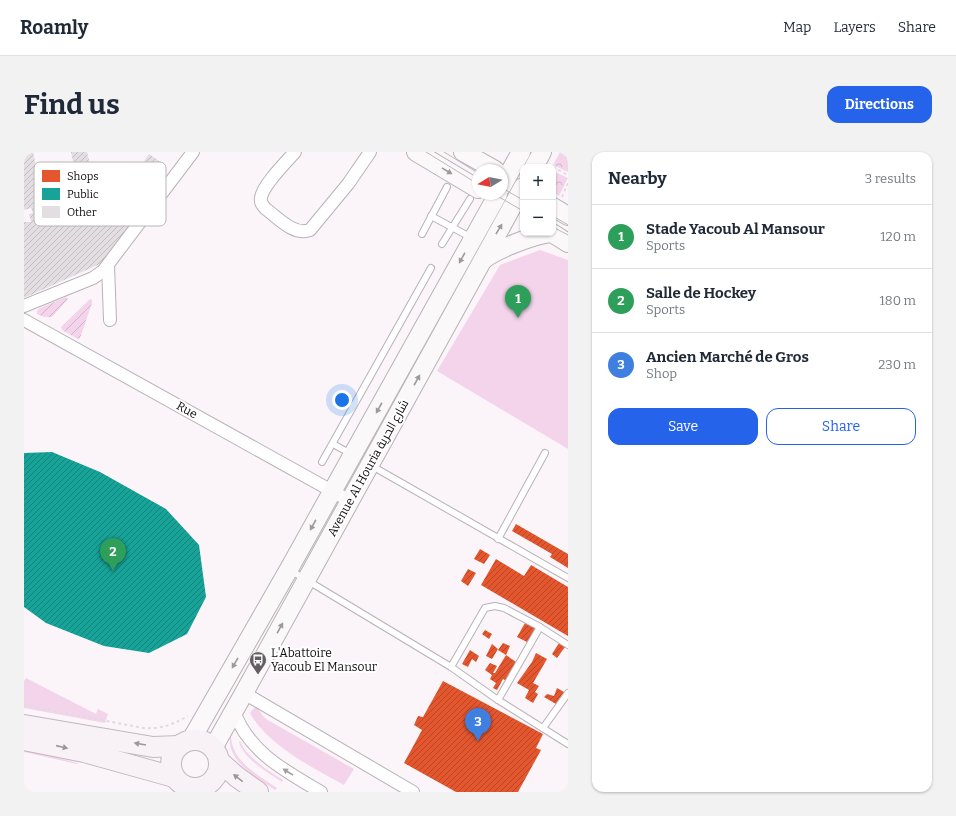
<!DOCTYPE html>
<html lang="en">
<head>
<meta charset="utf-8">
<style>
  :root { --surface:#fff; --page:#f2f2f3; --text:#1f2937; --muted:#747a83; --line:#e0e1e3; --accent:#2563eb }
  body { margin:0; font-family:Bitter,Cairo,serif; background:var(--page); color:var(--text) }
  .controls { position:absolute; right:12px; top:12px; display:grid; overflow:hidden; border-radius:8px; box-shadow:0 1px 3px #0004 }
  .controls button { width:36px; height:36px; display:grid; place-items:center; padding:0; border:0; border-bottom:1px solid var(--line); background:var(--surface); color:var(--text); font:20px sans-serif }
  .compass { position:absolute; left:448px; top:12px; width:36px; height:36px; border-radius:50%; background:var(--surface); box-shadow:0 1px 3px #0004; rotate:260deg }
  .you { position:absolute; left:318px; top:248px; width:14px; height:14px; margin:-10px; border:3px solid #fff; border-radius:50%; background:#1a73e8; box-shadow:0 0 0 6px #1a73e833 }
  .badge { display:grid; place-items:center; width:26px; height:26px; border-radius:50%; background:var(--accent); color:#fff; font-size:13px; font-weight:700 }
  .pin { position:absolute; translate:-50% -33px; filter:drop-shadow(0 1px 2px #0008) }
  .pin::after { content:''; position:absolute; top:21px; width:14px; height:12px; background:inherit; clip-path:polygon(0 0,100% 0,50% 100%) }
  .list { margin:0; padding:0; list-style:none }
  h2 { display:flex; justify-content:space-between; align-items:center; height:52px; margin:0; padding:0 16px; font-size:17px }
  h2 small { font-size:13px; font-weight:400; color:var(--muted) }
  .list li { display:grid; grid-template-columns:26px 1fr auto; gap:12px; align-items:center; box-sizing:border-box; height:64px; padding:0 16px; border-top:1px solid var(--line) }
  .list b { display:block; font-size:15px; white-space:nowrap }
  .list p { margin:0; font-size:13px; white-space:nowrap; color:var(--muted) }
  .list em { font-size:13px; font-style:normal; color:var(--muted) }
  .actions { display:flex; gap:8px; padding:12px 16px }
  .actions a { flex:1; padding:9px 0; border:1px solid var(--accent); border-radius:12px; text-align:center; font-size:14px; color:var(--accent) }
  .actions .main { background:var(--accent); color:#fff }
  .map { position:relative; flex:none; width:544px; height:640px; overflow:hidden; border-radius:12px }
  header { display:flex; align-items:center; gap:24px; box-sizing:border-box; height:56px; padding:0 20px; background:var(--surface); border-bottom:1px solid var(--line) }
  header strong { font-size:19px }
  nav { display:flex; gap:22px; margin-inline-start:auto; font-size:14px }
  .intro { display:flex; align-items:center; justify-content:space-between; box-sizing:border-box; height:96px; padding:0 24px }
  h1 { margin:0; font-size:28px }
  .button { padding:10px 18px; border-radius:12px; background:var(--accent); color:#fff; font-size:14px; font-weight:700 }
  main { display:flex; gap:24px; padding:0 24px }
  aside { flex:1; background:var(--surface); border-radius:12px; box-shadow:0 1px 3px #0004 }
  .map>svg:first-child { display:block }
  .grass { fill:#f3d4eb }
  .park { fill:url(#park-crowns) }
  .garden { fill:url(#garden-furrows) }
  .shops { fill:url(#shops-hatch) }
  .public { fill:url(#public-hatch) }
  .building { fill:url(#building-hatch) }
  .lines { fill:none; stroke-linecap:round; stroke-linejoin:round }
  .lane-casing { stroke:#b8b2b6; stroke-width:8 }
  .street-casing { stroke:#b8b2b6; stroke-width:14 }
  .secondary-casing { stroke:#b8b2b6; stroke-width:20 }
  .primary-casing { stroke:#c3b6c0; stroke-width:22 }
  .path { stroke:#dfdcde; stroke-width:2; stroke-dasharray:3 3; stroke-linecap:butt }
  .lane { stroke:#fefefe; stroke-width:6 }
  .street { stroke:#fefefe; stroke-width:12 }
  .secondary { stroke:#fbf8fa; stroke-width:18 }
  .primary { stroke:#f8f1f6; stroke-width:20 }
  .tram { stroke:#bbbabb; stroke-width:1 }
  .oneway { fill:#9e9a9c }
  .oneway2 { fill:#9c969a }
  .oneway3 { fill:#a09e9f }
  .labels { text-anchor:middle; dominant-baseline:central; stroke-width:4; stroke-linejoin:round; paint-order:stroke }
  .street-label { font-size:12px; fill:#120d10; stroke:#fff }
  .poi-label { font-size:12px; fill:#120d10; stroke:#fff; text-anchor:start }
  .key { fill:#fff; stroke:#b8b6b7; stroke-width:1 }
  .key-label { font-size:11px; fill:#120d10 }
</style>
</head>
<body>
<header>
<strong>Roamly</strong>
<nav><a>Map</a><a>Layers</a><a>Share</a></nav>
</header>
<div class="intro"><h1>Find us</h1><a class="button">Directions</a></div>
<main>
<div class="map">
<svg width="544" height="640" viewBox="0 0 544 640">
  <defs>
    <pattern id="park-crowns" width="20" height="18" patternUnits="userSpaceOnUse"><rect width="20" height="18" fill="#f3d4eb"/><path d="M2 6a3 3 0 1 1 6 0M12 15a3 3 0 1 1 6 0" fill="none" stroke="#cfb5c8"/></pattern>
    <pattern id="garden-furrows" width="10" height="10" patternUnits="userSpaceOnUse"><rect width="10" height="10" fill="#f3d4eb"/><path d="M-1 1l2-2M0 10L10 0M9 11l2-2" fill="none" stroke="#cfb5c8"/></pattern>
    <pattern id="shops-hatch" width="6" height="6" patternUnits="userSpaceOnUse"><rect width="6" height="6" fill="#e4572e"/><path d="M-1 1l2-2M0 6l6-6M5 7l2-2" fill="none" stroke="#b74626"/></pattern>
    <pattern id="public-hatch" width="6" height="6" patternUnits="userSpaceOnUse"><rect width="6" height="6" fill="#17a398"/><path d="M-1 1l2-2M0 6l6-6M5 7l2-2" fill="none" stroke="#13837b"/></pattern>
    <pattern id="building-hatch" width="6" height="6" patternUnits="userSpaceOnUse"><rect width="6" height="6" fill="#e3dee2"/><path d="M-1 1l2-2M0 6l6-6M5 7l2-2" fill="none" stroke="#c2bdc1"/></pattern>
  </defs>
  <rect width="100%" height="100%" fill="#fbf5fa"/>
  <g class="grass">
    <path d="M516 98 544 108V297L413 219 476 113Z"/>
    <path d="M2 526 72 562 74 557 84 562 81 571 0 556V529Z"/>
    <path d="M233 555 239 564 242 567 330 617 320 633C289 616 243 593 226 561L229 557Z"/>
    <path d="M206 582 207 583C207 609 234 623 253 636L251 638C232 625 202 610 206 582Z"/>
    <path d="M216 589C222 605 245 619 259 628L258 630C244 621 219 606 215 590Z"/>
    <path d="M0 597 54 611 53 612 0 600Z"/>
  </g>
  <g class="park">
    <path d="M536 0H544V20L529 13Z"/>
    <path d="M529 19 544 26 535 44 529 40Z"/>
  </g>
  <g class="garden">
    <path d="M42 145 44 147 28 165H20L13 162V159L16 156Z"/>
    <path d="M66 147 68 148V151L56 186 54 187 38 178 37 175Z"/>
  </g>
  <g class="shops">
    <path d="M492 372 544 402V416L526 405 528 402 488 379Z"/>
    <path d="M456 397 466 403 460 412 450 407Z"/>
    <path d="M472 407 500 424 507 413 544 435V484L457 433Z"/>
    <path d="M444 417 452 421 444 434 437 429Z"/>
    <path d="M501 471 512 476 503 490 493 485Z"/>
    <path d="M461 478 468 482 465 487 458 482Z"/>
    <path d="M479 491 486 494 482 503 495 512 485 530 479 527 473 538 469 536 472 531 466 527 468 523 461 518 466 511 473 514 469 521H471L482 503 474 498Z"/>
    <path d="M535 491 541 495 533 506 528 502Z"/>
    <path d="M468 492 474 497 468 507 462 504Z"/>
    <path d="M446 498 455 504 452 510 448 507 444 515 438 512Z"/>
    <path d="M512 501 523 507 509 531 515 534 511 540 514 542 509 551 501 546 505 538 493 531 508 510Z"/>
    <path d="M419 529 519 582 512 596 517 598 494 640H432L380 611 398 578 390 573 394 564 399 565Z"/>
    <path d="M533 536 540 540 532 552 520 545 523 542 530 544Z"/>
  </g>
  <path class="public" d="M28 300 76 320 142 357 175 393 182 445 163 482 125 501 80 494 22 471 0 455V301Z"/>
  <path class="building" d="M0 0H9L17 38 53 29 47 0H63L69 24 95 17 101 10 113 19 125 2 138 11 126 28 135 35 78 111 0 146V70H7L5 62 9 61 7 56 0 58Z"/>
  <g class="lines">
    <g class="lane-casing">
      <g id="lane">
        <path d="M407 64 448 86"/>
        <path d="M398 82 423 35"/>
        <path d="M418 92 446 47"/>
        <path d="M309 292 327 302"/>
        <path d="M298 310 407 116"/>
        <path d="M348 314 544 426"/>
        <path d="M474 387 521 301"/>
        <path d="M266 418 427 515 474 548 544 592"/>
        <path d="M427 515 461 456 471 454 480 456 516 475 544 493"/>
        <path d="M474 548 516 475"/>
        <path d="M519 576 544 541"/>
      </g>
    </g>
    <g class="street-casing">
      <g id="street">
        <path d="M271 0C262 10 238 34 237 46 236 51 239 54 242 57 254 66 270 84 286 78L324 32 346 0"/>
        <path d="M84 113 86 168"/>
        <path d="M0 154 69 126 79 119 169 0"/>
        <path d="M0 168 326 349"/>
        <path d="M220 541 389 640"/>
        <path d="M210 559C224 600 263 620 297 640"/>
      </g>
    </g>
    <g class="secondary-casing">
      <g id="secondary">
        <path d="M392 0 454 37"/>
        <path d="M439 0 471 18"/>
        <path d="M510 15 518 0"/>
        <path d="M478 34 497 0"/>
        <path d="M529 55 544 64"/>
        <path d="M528 81 544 91"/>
        <path d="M459 108C471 98 509 83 526 81"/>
        <path d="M167 588 265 417 474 42"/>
        <path d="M189 596 220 541 499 35"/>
      </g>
    </g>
    <g class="primary-casing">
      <g id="primary">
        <path d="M0 573 129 595 155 594"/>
        <circle cx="171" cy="612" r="24"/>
        <path d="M0 588 60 600 150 625"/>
        <path d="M195 609 213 625 234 640"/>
      </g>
    </g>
    <g class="path">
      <path d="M529 15 544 23"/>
      <path d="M538 45 544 31"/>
      <path d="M0 553 119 576C139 577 147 573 164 564"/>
    </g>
    <use href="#lane" class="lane"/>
    <use href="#street" class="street"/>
    <use href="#secondary" class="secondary"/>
    <use href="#primary" class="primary"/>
    <g class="tram">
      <path d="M402 0 454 32"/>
      <path d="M420 0 454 21"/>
      <path d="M478 36 499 48"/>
      <path d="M470 42 499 59"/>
      <path d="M529 64 544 73"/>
      <path d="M529 75 544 83"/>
    </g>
  </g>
  <defs><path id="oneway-solid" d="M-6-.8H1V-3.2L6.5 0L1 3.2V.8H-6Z"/></defs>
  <g class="oneway">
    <use href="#oneway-solid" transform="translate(423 19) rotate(31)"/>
    <use href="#oneway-solid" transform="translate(475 77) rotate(-59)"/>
    <use href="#oneway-solid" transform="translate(438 106) rotate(119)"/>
    <use href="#oneway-solid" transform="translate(393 228) rotate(-61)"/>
    <use href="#oneway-solid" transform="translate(355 256) rotate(119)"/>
    <use href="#oneway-solid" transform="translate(289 373) rotate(119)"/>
    <use href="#oneway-solid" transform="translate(256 476) rotate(-61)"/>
    <use href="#oneway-solid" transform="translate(211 511) rotate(120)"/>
  </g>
  <g class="oneway2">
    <use href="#oneway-solid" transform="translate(116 592) rotate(-170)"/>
    <use href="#oneway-solid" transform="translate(38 595) rotate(13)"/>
    <use href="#oneway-solid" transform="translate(214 626) rotate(-142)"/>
  </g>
  <use class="oneway3" href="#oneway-solid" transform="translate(264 620) rotate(-148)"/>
  <defs>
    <g id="bus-pin" transform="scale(0.9)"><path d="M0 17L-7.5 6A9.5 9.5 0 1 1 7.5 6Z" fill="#645e62" stroke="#fff"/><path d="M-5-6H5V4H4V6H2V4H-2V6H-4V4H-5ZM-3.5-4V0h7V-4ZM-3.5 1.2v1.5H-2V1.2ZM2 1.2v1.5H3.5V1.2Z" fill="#fff"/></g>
  </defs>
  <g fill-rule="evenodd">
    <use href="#bus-pin" x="234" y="508"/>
  </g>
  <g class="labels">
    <g class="street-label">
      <text transform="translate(163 258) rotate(29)">Rue</text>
      <text transform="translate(344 316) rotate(-61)">Avenue Al Houria شارع الحرية</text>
    </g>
    <g class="poi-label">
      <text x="247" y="501">L'Abattoire<tspan x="247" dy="14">Yacoub El Mansour</tspan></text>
    </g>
  </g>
  <rect x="10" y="10" width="132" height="64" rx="6" class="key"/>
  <rect x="18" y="18" width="18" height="12" fill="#e4572e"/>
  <rect x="18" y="36" width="18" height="12" fill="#17a398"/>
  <rect x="18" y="54" width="18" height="12" fill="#e3dee2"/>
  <g class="key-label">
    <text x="43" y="28">Shops</text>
    <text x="43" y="46">Public</text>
    <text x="43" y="64">Other</text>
  </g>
</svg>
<div class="controls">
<button>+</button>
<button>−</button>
</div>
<svg class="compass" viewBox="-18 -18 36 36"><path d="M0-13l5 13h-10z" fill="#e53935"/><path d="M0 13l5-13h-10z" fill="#747a83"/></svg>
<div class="you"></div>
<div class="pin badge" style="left:494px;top:166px;background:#2e9e5b">1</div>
<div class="pin badge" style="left:89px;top:419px;background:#2e9e5b">2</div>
<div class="pin badge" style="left:454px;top:589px;background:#3f7fe0">3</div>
</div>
<aside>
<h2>Nearby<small>3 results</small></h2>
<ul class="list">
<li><span class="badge" style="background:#2e9e5b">1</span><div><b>Stade Yacoub Al Mansour</b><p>Sports</p></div><em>120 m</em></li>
<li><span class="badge" style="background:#2e9e5b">2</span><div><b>Salle de Hockey</b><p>Sports</p></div><em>180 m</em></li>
<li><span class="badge" style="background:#3f7fe0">3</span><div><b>Ancien Marché de Gros</b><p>Shop</p></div><em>230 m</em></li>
</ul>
<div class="actions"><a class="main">Save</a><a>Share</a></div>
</aside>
</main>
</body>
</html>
